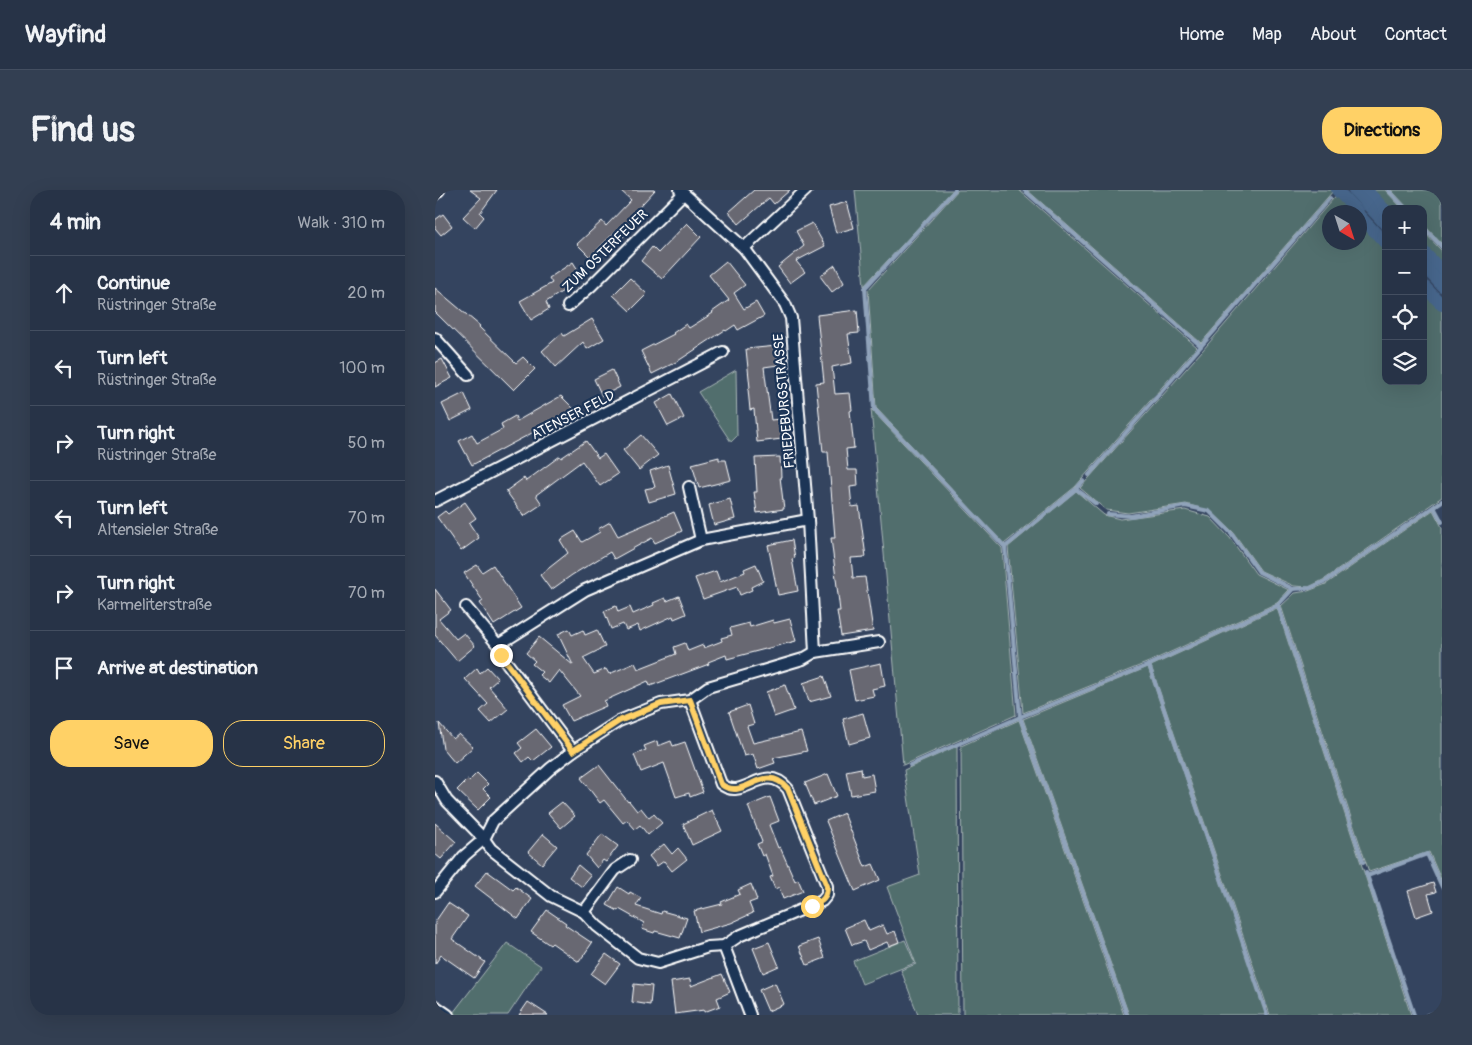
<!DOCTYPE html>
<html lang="en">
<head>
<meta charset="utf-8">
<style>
  :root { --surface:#273347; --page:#333f52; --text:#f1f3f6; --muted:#a4aab4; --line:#434e60; --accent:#ffd166 }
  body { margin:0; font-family:Pangolin,sans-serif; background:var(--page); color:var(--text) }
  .controls { position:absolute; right:15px; top:15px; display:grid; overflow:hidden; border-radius:10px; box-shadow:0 5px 20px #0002 }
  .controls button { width:45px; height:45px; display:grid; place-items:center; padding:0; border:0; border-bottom:1px solid var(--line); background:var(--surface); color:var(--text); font:25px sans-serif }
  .compass { position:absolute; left:887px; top:15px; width:45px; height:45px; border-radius:50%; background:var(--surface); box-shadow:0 5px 20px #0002; rotate:141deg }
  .stop { position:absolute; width:15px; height:15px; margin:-11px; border:4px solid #ffd166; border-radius:50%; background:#fff }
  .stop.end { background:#ffd166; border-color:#fff; box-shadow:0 1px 5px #0008 }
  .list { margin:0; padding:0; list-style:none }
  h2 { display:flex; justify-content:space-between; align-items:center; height:65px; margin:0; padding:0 20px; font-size:21px }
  h2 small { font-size:16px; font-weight:400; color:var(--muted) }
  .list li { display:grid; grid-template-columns:32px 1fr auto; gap:15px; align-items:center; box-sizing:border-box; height:75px; padding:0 20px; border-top:1px solid var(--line) }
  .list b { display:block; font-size:19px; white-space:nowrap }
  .list p { margin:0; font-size:16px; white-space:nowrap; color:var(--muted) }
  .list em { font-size:16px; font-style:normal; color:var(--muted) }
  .actions { display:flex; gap:10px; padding:15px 20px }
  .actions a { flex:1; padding:11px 0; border:1px solid var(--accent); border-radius:20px; text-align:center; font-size:18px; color:var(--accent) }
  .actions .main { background:var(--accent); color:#111 }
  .icon { flex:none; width:28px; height:28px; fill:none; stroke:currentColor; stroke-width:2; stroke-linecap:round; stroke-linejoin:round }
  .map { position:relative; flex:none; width:1007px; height:825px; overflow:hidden; border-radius:20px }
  header { display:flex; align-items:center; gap:30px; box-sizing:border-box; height:70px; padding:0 25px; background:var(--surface); border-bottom:1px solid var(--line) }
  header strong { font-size:24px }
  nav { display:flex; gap:28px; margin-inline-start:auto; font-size:18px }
  .intro { display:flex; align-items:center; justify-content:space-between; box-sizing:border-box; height:120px; padding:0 30px }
  h1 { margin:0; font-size:35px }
  .button { padding:12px 22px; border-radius:20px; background:var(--accent); color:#111; font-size:18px; font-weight:700 }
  main { display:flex; gap:30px; padding:0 30px }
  aside { flex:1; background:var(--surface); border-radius:20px; box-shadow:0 5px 20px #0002 }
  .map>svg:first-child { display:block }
  .green { fill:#516e6d; stroke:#a8b6b6 }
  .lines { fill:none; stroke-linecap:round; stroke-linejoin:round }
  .stream { stroke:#90a3ba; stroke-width:4 }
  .canal { stroke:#46668c; stroke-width:12 }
  .building { fill:#686772; stroke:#fff }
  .minor-casing { stroke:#fff; stroke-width:14 }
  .minor { stroke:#1d3557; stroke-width:10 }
  .route { stroke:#ffd166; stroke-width:6 }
  .labels { text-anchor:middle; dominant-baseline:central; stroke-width:4.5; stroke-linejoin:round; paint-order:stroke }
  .street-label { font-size:14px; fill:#fff; stroke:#1d3557 }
</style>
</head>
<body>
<header>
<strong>Wayfind</strong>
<nav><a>Home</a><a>Map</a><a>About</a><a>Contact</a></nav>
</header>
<div class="intro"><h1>Find us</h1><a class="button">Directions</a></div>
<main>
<aside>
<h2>4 min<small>Walk · 310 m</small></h2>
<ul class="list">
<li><svg class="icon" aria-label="ahead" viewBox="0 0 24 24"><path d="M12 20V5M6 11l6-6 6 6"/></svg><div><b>Continue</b><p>Rüstringer Straße</p></div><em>20 m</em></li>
<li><svg class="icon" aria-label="left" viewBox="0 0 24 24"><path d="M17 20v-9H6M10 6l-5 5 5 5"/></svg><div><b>Turn left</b><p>Rüstringer Straße</p></div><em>100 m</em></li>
<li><svg class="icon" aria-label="right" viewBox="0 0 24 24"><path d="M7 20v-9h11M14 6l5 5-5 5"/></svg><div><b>Turn right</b><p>Rüstringer Straße</p></div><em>50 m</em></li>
<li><svg class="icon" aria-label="left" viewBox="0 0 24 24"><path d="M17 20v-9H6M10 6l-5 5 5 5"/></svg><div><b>Turn left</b><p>Altensieler Straße</p></div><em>70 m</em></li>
<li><svg class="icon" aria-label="right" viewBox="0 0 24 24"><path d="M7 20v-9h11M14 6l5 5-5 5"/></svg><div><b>Turn right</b><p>Karmeliterstraße</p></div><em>70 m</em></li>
<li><svg class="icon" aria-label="arrive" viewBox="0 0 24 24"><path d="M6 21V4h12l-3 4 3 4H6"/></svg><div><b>Arrive at destination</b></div></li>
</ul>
<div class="actions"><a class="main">Save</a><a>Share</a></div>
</aside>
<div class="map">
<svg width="1007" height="825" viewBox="0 0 1007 825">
  <rect width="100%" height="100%" fill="#34445f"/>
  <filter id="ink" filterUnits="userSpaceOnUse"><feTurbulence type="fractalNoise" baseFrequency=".02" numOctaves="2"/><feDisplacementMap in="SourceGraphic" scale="10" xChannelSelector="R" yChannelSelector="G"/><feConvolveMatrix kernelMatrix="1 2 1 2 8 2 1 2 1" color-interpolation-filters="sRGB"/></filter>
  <g filter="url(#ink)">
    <g class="green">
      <path d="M420 0H518L429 96Z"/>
      <path d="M523 0H584L762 157 640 297 569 354 441 218 433 100Z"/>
      <path d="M592 0H899L766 153Z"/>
      <path d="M931 0H950L968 19H951V21Z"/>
      <path d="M956 0H1007V54L988 34V19H974Z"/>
      <path d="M904 2 923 22H894V52H924L925 25 951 53V191H988V95L1007 115V307L890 389 874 397 859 396 826 381 798 342 776 321 751 314 693 323 671 320 645 298 767 161Z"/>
      <path d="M988 41 1007 61V81L988 61Z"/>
      <path d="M301 180 302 246 296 252 263 202Z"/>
      <path d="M436 219 567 358 581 525 468 575Z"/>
      <path d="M641 301 669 325 685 329 750 320 775 327 795 348 821 384 854 400 842 413 714 472 588 523 573 357Z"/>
      <path d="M998 320 1007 337V692L994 662 934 682 846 416 860 403 873 401 891 394Z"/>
      <path d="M842 418 976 825H835L716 476Z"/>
      <path d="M713 477 831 825H694L588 529Z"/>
      <path d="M584 530 689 825H528L526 556Z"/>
      <path d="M522 556 523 825H483L466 780 481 774 452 697 485 685 469 580Z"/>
      <path d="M470 750 480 773 427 794 418 771Z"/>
      <path d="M72 753 106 776 73 825H22L18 823Z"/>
    </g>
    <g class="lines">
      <g class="stream">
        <path d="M520 0 430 98 439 219 570 357"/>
        <path d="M589 0 766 156"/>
        <path d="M953 0 971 19"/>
        <path d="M988 37 1007 57"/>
        <path d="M654 285 895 8"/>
        <path d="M648 291 641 299 570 357 585 527 692 825"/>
        <path d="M641 299 661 314"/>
        <path d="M999 317 1007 332"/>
        <path d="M673 324 696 326 750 316 774 321 796 343 824 382 858 399 875 398 891 391 1007 311"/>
        <path d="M843 415 928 672"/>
        <path d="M714 475 832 825"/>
        <path d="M475 575 585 527 714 475 843 415 858 399"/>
        <path d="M931 682 979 825"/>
        <path d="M932 686 992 664 1007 697"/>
        <path d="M992 825 1007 821"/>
      </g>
      <g class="canal">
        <path d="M902 0 923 22"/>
        <path d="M919 0 951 35"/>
        <path d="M931 0 951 21"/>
        <path d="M924 25 951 54"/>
        <path d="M988 61 1007 81"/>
        <path d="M988 75 1007 96"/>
        <path d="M988 95 1007 115"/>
      </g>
    </g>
    <g class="building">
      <path d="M35 0H62L45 23 49 27 40 38 28 27 46 8Z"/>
      <path d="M185 0H220L196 26 203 31 188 47 181 41 155 67 142 54 167 31 171 36 196 10Z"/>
      <path d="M319 0H355L339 14 334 8 304 34 294 22Z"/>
      <path d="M412 12 419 38 401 43 394 17Z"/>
      <path d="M8 24 17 36 6 45 0 38V30Z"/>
      <path d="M252 33 266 47 227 89 206 71 217 57 223 63Z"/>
      <path d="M377 33 390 56 361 71 370 82 355 93 343 77 369 56 361 41Z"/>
      <path d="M291 71 310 95 299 103 309 119 321 112 329 126 303 140 300 135 291 141 290 140 243 171 217 184 206 161 239 144 238 143 251 134 254 138 278 123 277 122 294 110 274 85Z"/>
      <path d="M138 72 148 88 111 112 114 119 96 130 85 111 117 93 114 88Z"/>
      <path d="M400 75 409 93 397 102 385 86Z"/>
      <path d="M195 88 212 104 195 121 178 105Z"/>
      <path d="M0 98 45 136 44 137 81 173 88 167 100 179 79 200 0 122Z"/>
      <path d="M422 120 424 143 413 144 417 173 397 177 400 204 415 203 417 220 415 221 419 258 411 259 413 280H422L423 296 415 297 417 317 424 316 431 367 416 368 418 388 430 387 438 441 406 446 402 421H405L396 348H400L393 262H388L381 193 389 192 382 125Z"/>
      <path d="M157 129 169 149 152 159 148 152 121 177 107 161 127 143 129 146Z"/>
      <path d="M342 156 343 175 329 177 336 230 345 229 347 249 322 252 319 219 315 220 313 199 315 198 311 159Z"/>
      <path d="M7 169 17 188 0 197V173Z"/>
      <path d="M177 180 185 197 167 206 159 189Z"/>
      <path d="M29 203 37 220 15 231 7 214Z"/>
      <path d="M237 204 249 228 233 236 221 213Z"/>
      <path d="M126 206 140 220 37 275 24 251 37 244 42 253 68 239 66 234 80 226 82 231Z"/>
      <path d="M206 245 223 265 204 280 188 260Z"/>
      <path d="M151 251 163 268 169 264 183 284 165 296 147 271 101 305 107 314 89 326 71 301 89 288 91 291 125 266 126 268Z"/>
      <path d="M284 267V270H291L296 290 264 298 257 274Z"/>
      <path d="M345 267 346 287H345L349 319 322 323 319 302H322L320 268Z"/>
      <path d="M233 275 241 304 214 312 210 299 220 297 215 281Z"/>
      <path d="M295 309 300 329 279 335 274 315Z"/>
      <path d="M30 312 41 328 34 333 44 348 26 361 2 327 10 321 13 324Z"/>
      <path d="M239 322 247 341 220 353 217 348 179 369 175 362 137 385 116 400 105 385 133 363 125 350 140 341 147 352 165 342 163 339 175 332 183 346Z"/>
      <path d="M357 350 360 368 357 369 363 401 343 405 333 355Z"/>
      <path d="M321 374 328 391 316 397 317 400 305 405 302 397 268 409 260 388 281 381 285 392 310 382 309 379Z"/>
      <path d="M42 375 47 382 58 375 86 418 59 435 45 413 48 411 29 383Z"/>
      <path d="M0 399 16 420 4 429 21 449 29 443 40 456 22 471 0 445Z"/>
      <path d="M244 406 251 424 239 429 238 426 205 441 203 435 191 440 188 434 176 439 169 421 181 416 183 422 195 417 198 424 219 415 218 413 230 408 232 411Z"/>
      <path d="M355 429 361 451 292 469 291 465 273 472 274 474 215 496 213 491 169 511 171 516 136 531 127 515 145 506 124 480 114 493 104 485 107 482 97 474 100 471 91 463 104 447 138 475 123 444 134 439 137 445 148 440 150 445 162 440 170 457 148 468 159 484 171 479 174 484 200 473 203 479 241 464 239 457 250 453 253 461 268 455 269 458 287 451 286 448 297 445 295 438 314 433 315 437 338 430 339 433Z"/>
      <path d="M446 473 450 496 437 499 439 506 420 510 414 480Z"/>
      <path d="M52 477 63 489 54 497 73 519 56 533 45 521 53 514 30 489 42 478 45 483Z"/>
      <path d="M389 486 396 506 374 512 368 493Z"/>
      <path d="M350 495 359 520 339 527 331 502Z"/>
      <path d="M313 515 319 534 312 536 318 553 366 542 372 561 338 568 340 573 323 579 318 564 309 566 294 522Z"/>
      <path d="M428 523 435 548 414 554 408 529Z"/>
      <path d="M4 533 18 549 24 544 38 557 20 573 8 559Z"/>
      <path d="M101 539 116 557 98 571 94 567 88 572 81 563 87 558 83 553Z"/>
      <path d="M222 551 223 556 236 551 238 556 250 552 268 602 255 607 254 603 241 607 229 573 206 582 199 565 211 560 209 556Z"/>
      <path d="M164 575 193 612 194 611 202 621 206 618 214 628 219 624 227 633 213 645 205 635 200 639 192 630 188 633 169 610 165 613 146 588Z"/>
      <path d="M426 578 427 586 437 584 440 601 416 605 411 581Z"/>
      <path d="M42 583 53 594 48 599 56 607 43 620 22 600 32 590 34 591Z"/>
      <path d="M393 584 402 606 379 615 370 593Z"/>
      <path d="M335 607 344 631 334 635 343 658 345 657 360 691 363 689 368 701 348 709 344 697 340 699 335 687 338 686 330 664 327 666 322 654 327 652 313 616Z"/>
      <path d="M127 612 140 626 126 638 113 623Z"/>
      <path d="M277 620 287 641 257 655 248 634Z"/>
      <path d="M409 623 430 677 438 674 445 690 420 701 391 631Z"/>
      <path d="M0 633 21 652 6 669 0 664Z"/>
      <path d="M108 644 122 656 107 674 93 662Z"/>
      <path d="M167 644 183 656 171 672 168 670 162 678 151 665Z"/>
      <path d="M229 654 237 664 243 658 252 669 237 681 229 671 222 676 214 666Z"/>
      <path d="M143 675 156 686 147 697 134 687Z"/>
      <path d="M52 681 78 700 81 697 97 709 83 729 40 696Z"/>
      <path d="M998 693 1001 702 993 704 998 721 981 727 973 701Z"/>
      <path d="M316 694 322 710 314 713 318 723 296 733 264 742 259 721 287 714 286 712 305 704 303 700Z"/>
      <path d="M183 697 194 704 195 702 206 708 201 716 226 724 227 721 252 728 245 748 220 741 219 743 207 739 209 733 184 719 183 721 172 715Z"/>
      <path d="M13 713 33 726 17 749 50 772 39 788 6 765 0 774V732Z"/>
      <path d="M112 720 131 733 130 735 157 753 144 772 117 753 115 755 96 742Z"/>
      <path d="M429 730 434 741 448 735 452 744 460 741 464 752 454 756 452 752 433 760 429 751 417 755 410 738Z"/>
      <path d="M383 749 390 768 372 775 364 756Z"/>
      <path d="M334 752 344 776 328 783 318 758Z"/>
      <path d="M171 764 185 774 170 794 156 784Z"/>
      <path d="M287 784 295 802 282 808 285 816 269 822V820L240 824 236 792 255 789 256 796Z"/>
      <path d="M340 793 349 814 333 821 324 800Z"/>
      <path d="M199 794 217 796 215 815 197 812Z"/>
      <path d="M93 812 113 825H84Z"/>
    </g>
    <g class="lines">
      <g class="minor-casing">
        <g id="minor">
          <path d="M245 0 309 58 350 114 356 128 373 330 380 462"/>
          <path d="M0 4 4 0"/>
          <path d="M309 58 371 0"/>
          <path d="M133 116 156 96 248 4"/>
          <path d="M0 148 33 185"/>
          <path d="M254 297 266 350"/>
          <path d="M0 311 288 162"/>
          <path d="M31 417 63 455"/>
          <path d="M138 561 66 465 63 455 150 400 266 350 373 330"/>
          <path d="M0 591 12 611 49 649 56 659 116 706 149 722 162 736 203 768 223 773 273 757 289 756 304 746 387 711 392 705V696L353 599C328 570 309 613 286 594L255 510"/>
          <path d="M0 702 29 666 49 649 58 631 116 578 138 561 184 531 226 514 255 510 273 497 368 469 380 462 444 452"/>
          <path d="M149 722 180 680 195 670"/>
          <path d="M289 756 315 825"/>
          <path d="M0 816 13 825"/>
        </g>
      </g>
      <use href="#minor" class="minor"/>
    </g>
  </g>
  <g class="lines" filter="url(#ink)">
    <path class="route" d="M66 465 138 561 184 531 226 514 255 510 286 594C309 613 328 570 353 599L392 696C392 708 388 711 377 716"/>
  </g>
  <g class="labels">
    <g class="street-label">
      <text transform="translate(170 61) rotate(-44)">ZUM OSTERFEUER</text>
      <text transform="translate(349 211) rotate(-95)">FRIEDEBURGSTRASSE</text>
      <text transform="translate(138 225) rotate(-27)">ATENSER FELD</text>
    </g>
  </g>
</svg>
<div class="controls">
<button>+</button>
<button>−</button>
<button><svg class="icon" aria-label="locate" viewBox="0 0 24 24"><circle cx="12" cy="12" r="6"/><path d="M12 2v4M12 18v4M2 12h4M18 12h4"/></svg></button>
<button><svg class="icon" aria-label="layers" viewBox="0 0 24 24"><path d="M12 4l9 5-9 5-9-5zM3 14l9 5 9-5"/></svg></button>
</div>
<svg class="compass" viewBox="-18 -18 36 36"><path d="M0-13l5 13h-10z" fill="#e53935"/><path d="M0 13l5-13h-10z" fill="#a4aab4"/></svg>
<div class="stop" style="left:377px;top:716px"></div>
<div class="stop end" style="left:66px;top:465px"></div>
</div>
</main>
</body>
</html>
